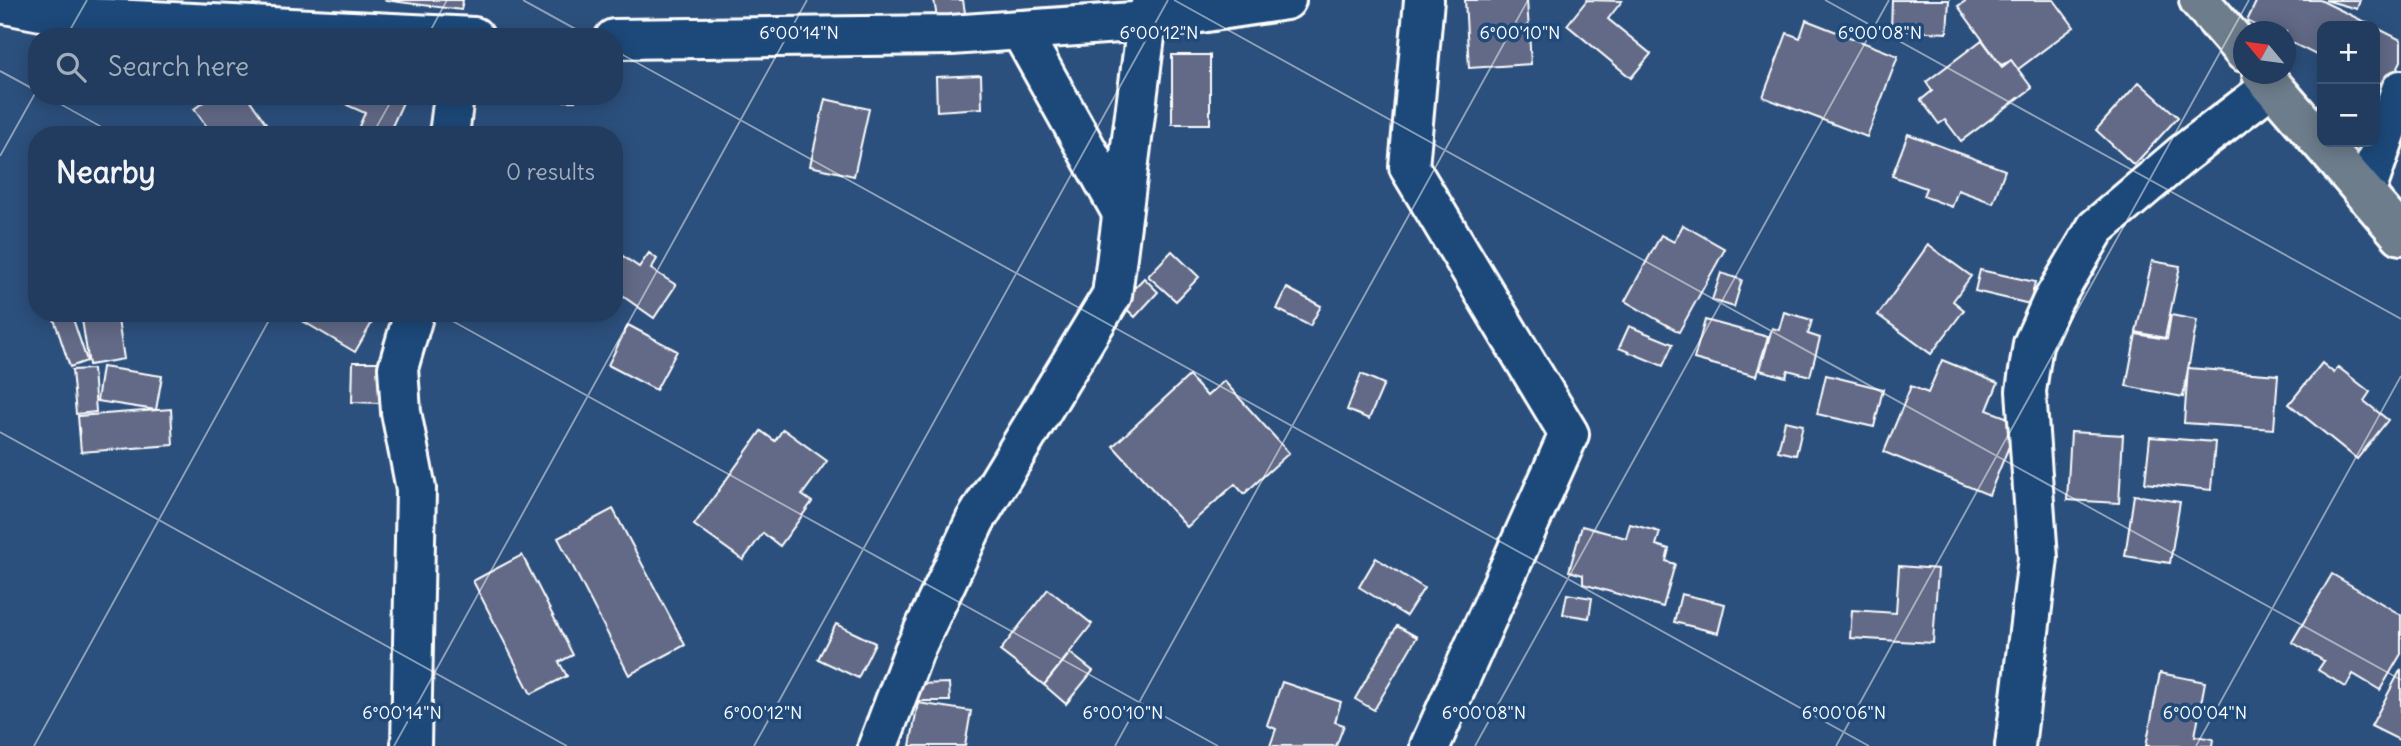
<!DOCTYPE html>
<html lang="en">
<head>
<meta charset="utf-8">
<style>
  :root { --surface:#213c5e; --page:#294364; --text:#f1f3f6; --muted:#a2adbc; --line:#3e5673 }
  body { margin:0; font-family:Delius,sans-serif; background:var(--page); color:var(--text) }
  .controls { position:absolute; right:21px; top:21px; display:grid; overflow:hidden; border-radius:14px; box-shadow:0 4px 18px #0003 }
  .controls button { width:63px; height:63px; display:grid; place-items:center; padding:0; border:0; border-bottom:2px solid var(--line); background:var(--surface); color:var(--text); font:35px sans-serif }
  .compass { position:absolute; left:2233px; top:21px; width:63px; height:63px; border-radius:50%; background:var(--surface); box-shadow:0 4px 18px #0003; rotate:299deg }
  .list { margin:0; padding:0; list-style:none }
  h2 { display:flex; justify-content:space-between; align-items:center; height:91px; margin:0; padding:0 28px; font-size:30px }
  h2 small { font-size:23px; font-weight:400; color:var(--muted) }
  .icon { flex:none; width:38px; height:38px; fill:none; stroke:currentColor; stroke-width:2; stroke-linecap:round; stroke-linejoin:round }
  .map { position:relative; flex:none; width:2401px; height:746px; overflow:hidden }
  .search { position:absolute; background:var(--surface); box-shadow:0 4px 18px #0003; left:28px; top:28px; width:595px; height:77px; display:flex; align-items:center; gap:18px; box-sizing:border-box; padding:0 24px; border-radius:28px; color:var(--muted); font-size:26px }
  .panel { position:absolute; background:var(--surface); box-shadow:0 4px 18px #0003; left:28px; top:126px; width:595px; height:196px; border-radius:28px }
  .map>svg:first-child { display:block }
  .building { fill:#626a87; stroke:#fff; stroke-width:2 }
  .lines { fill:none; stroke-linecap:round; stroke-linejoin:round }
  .minor-casing { stroke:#fff; stroke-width:44 }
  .major-casing { stroke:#fff; stroke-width:44 }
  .minor { stroke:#1f4a7a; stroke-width:38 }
  .major { stroke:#6d7d8c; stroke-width:38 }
  .ticks { fill:none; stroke:#fff; stroke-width:2; stroke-opacity:0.45 }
  .ticks-label { font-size:18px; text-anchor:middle; fill:#fff; stroke:#1f4a7a; stroke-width:7; stroke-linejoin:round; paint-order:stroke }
</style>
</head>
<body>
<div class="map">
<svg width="2401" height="746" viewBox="0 0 2401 746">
  <rect width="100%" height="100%" fill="#2c507d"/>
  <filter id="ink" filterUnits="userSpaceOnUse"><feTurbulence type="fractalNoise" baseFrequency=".0143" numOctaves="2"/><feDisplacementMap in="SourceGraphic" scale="14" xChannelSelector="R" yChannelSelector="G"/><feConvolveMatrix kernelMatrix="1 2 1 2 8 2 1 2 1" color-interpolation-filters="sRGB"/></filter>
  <g filter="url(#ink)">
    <g class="building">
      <path d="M384 0H463L461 10Z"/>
      <path d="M934 0H963L966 19 938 24Z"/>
      <path d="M1465 0H1527L1531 64 1469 68Z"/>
      <path d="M1587 0 1622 1 1608 19 1651 54 1631 78 1567 25Z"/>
      <path d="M1892 0H1949L1947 33 1891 30Z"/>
      <path d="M1967 0H2054L2074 27 2017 70 2011 61 2001 65 1958 6Z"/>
      <path d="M2257 0H2320L2373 26H2322V58L2286 40V32H2269L2247 21Z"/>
      <path d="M2325 0H2360L2357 9Z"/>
      <path d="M1806 20 1898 56 1867 137 1763 97 1787 33 1800 38Z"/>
      <path d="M2375 27 2401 40V61L2388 87 2378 82 2375 89Z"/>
      <path d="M1982 40 2002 67 2011 60 2032 88 1961 141 1945 120 1939 124 1921 100 1932 91 1926 82Z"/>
      <rect x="1172" y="55" width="38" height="69"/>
      <path d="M981 75 982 108 937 111 936 77Z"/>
      <path d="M2139 82 2178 117 2134 165 2096 130Z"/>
      <path d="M212 96H247L274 135H213L194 109Z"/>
      <path d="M351 96H406L388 135H355L365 113 347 105Z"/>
      <rect x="555" y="96" width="20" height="5"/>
      <path d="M825 99 869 109 854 176 810 166Z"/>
      <path d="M1908 134 2005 170 1993 203 1958 190 1952 207 1923 196 1926 188 1892 176Z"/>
      <path d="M1683 225 1725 249 1679 332 1625 301 1661 235 1674 242Z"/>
      <path d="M1928 245 1971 276 1953 301 1964 310 1931 354 1878 315Z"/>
      <path d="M614 250 639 267 649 253 657 259 651 269 676 285 654 318 614 290Z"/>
      <path d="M1172 251 1199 277 1176 301 1148 276Z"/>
      <path d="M2152 261 2180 266 2165 338 2136 332Z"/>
      <path d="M1980 270 2035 282 2030 304 1975 291Z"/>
      <path d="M1721 273 1742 280 1734 307 1712 300Z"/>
      <path d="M1144 278 1158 292 1135 317 1120 303Z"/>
      <path d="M1287 288 1321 306 1310 326 1277 309Z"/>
      <path d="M1784 312 1812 320 1808 334 1820 338 1810 376 1788 370 1786 377 1760 370 1772 328 1779 330Z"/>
      <path d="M52 313H71L87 361 70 367Z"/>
      <path d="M81 313H117L124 359 89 365Z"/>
      <path d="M289 313H359L373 321 355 352Z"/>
      <path d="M2171 315 2197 320 2183 397 2126 386 2136 334 2167 339Z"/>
      <path d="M1705 320 1768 337 1756 376 1694 359Z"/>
      <path d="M628 325 677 351 656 390 608 365Z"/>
      <path d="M1629 326 1673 344 1663 366 1619 348Z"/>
      <path d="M1942 360 1998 383 1987 410 2019 422 1989 495 1884 452 1911 386 1928 393Z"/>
      <path d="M353 362H381L380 403 352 402Z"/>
      <path d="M2322 363 2334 373 2338 367 2370 392 2364 401 2388 420 2357 459 2289 404Z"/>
      <path d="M102 367 162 376 156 410 97 401Z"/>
      <path d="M2188 368 2278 375 2274 429 2184 423Z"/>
      <path d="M93 369 96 412 76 414 72 370Z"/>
      <path d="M1361 374 1384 384 1369 419 1347 410Z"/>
      <path d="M1826 375 1883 389 1874 427 1817 414Z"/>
      <path d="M1189 376 1207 396 1224 381 1289 453 1244 494 1235 484 1187 527 1113 446Z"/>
      <path d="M171 409 173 445 81 452 78 416Z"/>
      <path d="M1785 421 1803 425 1796 455 1778 451Z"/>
      <path d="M783 429 827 461 802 495 812 502 780 546 763 533 743 560 694 525 761 431 775 441Z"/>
      <path d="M2071 432 2123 435 2119 503 2067 500Z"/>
      <path d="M2150 437 2215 442 2211 490 2145 483Z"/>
      <path d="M2134 495 2180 502 2170 563 2125 556Z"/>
      <path d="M613 509 685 645 629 675 558 538Z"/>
      <path d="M1630 524 1660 532 1656 545 1669 549 1666 561 1675 564 1663 607 1583 584V575L1569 571 1582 526 1626 538Z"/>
      <path d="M522 555 573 655 559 662 567 676 531 694 473 581Z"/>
      <path d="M1376 558 1424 588 1406 616 1359 587Z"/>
      <path d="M1899 566 1938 569 1933 643 1850 638 1852 610 1896 613Z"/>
      <path d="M2332 574 2401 615V654L2380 690 2353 674 2346 687 2318 670 2324 661 2292 642Z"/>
      <path d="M1048 589 1092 624 1044 685 1000 651Z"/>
      <path d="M1567 594 1592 598 1589 618 1563 614Z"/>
      <path d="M1681 594 1725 604 1718 633 1674 622Z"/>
      <path d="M836 624 875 643 858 678 818 659Z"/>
      <path d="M1397 626 1417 637 1374 710 1355 699Z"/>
      <path d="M1070 653 1093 671 1066 704 1044 685Z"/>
      <path d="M2401 669V741L2371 726Z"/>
      <path d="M2160 673 2205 682 2195 736 2213 739 2212 746H2146Z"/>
      <path d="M1282 682 1341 702 1335 722 1344 725 1336 746H1270L1276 729 1267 725Z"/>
      <path d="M949 683 950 701H916V684Z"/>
      <path d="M918 703 971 711 965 746H910Z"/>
    </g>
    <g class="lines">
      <g class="minor-casing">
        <g id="minor">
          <path d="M1424 0 1409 167 1569 434 1430 746"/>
          <path d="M0 3 72 17 474 37"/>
          <path d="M1020 30 1122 213"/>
          <path d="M614 39 951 35 1147 21 1286 0"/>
          <path d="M449 135 454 96"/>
          <path d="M2365 194 2401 90"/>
          <path d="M411 746 416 489 401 412 398 368 414 313"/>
          <path d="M878 746 914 651 975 521 1112 295 1147 21 1152 0"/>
          <path d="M2015 746 2038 558 2026 391 2033 344 2052 302 2096 228 2183 154 2272 86"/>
        </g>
      </g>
      <g class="major-casing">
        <g id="major">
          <path d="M2199 0 2244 52"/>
          <path d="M2262 74 2401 235"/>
        </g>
      </g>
      <use href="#minor" class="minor"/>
      <use href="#major" class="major"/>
    </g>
  </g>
  <path class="ticks" d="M523 0 590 37M1174 0 2401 680M1825 0 2401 319M66 37 87 0M427 37 447 0M614 50 1869 746M0 71 37 91M46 96 116 135M372 135 394 96M0 156 37 90M438 313 1218 746M0 432 567 746M34 746 273 313M394 746 807 0M754 746 1168 0M1115 746 1528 0M1475 746 1889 0M1836 746 2249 0M2196 746 2401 376"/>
  <g class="ticks-label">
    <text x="799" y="39">6°00'14"N</text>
    <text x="1159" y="39">6°00'12"N</text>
    <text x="1520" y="39">6°00'10"N</text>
    <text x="1880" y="39">6°00'08"N</text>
    <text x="402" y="719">6°00'14"N</text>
    <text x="763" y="719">6°00'12"N</text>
    <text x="1123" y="719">6°00'10"N</text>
    <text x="1484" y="719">6°00'08"N</text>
    <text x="1844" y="719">6°00'06"N</text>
    <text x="2205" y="719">6°00'04"N</text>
  </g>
</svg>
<div class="controls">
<button>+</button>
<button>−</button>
</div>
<svg class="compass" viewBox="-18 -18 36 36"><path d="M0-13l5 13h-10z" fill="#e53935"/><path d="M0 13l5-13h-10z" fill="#a2adbc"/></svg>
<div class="search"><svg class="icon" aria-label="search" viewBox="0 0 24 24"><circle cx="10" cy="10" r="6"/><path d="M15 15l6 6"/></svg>Search here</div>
<section class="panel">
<h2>Nearby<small>0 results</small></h2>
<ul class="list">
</ul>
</section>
</div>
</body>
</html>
